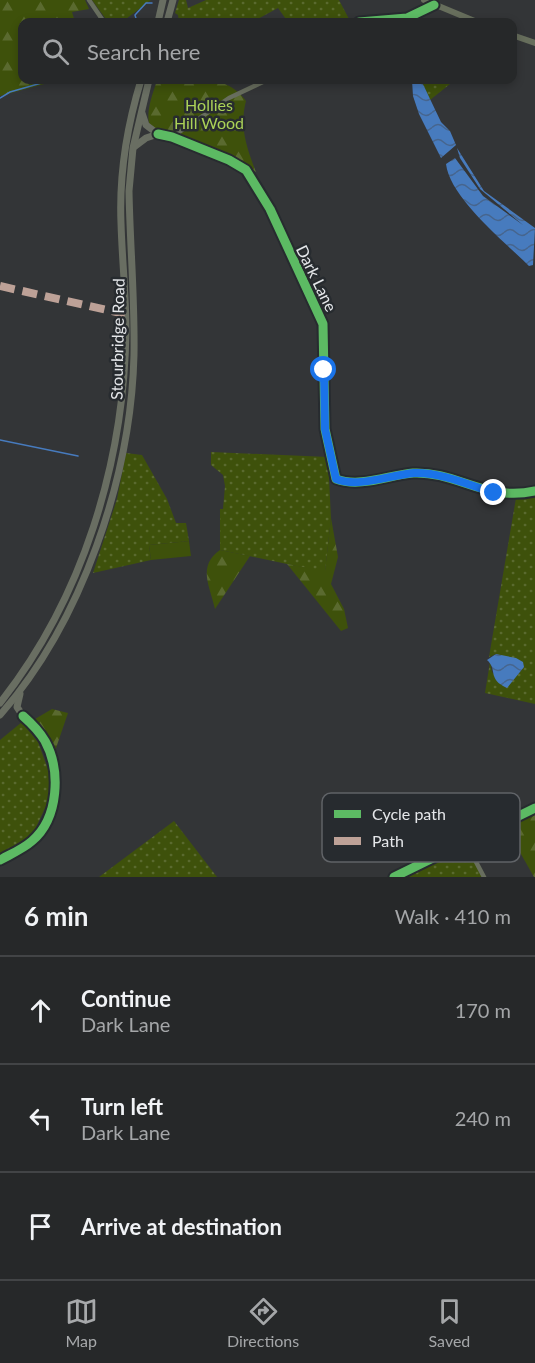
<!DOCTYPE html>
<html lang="en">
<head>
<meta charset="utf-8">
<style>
  :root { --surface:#262829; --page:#2e3031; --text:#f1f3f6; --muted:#a4a6a8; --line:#424446; --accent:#a7a9ab }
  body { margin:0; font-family:Lato,sans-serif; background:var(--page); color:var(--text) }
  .stop { position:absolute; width:18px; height:18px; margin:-14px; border:4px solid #1a73e8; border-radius:50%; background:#fff }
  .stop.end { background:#1a73e8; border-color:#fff; box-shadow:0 2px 6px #0008 }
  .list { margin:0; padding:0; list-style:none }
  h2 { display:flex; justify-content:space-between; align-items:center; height:78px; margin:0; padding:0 24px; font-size:26px }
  h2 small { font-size:20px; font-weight:400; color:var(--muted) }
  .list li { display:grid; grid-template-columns:39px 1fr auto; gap:18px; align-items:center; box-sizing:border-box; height:108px; padding:0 24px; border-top:2px solid var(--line) }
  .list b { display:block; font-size:22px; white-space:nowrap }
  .list p { margin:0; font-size:20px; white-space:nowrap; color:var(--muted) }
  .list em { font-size:20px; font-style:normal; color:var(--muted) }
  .icon { flex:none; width:33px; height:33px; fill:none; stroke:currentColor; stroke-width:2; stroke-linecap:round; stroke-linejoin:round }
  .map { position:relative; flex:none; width:535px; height:877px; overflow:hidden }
  .search { position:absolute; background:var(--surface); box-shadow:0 3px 9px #0003; left:18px; right:18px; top:18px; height:66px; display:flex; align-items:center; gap:15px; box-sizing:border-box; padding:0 21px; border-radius:12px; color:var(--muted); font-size:22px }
  .sheet { height:402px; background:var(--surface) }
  nav { display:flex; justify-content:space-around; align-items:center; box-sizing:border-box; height:84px; border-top:2px solid var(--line); background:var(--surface); font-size:16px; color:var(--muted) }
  nav a { display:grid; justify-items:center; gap:3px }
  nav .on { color:var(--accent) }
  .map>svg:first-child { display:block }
  .grass { fill:url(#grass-dots) }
  .forest { fill:url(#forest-firs) }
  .garden { fill:#3e510b }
  .water { fill:url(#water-waves) }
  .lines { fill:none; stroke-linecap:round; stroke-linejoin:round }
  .stream { stroke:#477bbe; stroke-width:1.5 }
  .minor { stroke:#686e5e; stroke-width:4.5 }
  .major { stroke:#676e5c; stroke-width:6 }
  .highway { stroke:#696e62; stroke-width:7 }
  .quiet { stroke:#bda197; stroke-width:8; stroke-dasharray:15 8; stroke-linecap:butt }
  .cycleway-casing { stroke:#272b2f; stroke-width:13 }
  .cycleway { stroke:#5cba63; stroke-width:9 }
  .route { stroke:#1a73e8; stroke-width:8 }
  .labels { text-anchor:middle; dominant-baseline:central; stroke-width:5; stroke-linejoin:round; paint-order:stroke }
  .park-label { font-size:16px; fill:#abd257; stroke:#272b2f }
  .street-label { font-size:16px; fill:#e5e7ea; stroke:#272b2f }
  .key { fill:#272b2f; stroke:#606367; stroke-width:1.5 }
  .key-label { font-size:16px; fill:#e5e7ea }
</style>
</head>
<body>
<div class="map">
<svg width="535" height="877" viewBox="0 0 535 877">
  <defs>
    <pattern id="grass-dots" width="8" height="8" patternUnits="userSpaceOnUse" patternTransform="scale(1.5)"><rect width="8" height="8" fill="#3e510b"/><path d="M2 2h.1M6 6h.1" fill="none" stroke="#5a6a2f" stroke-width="1.8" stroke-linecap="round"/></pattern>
    <pattern id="forest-firs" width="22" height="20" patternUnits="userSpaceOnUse" patternTransform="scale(1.5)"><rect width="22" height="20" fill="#3e510b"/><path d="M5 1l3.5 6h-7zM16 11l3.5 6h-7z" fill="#5a6a2f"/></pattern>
    <pattern id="water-waves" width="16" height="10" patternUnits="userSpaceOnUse" patternTransform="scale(1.5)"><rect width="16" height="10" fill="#477bbe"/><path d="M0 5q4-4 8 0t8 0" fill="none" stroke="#46658e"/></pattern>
  </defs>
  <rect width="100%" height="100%" fill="#333537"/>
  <g class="grass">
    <path d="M92 0H151L122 22H108Z"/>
    <path d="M179 0H186L188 8 206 0H339L349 19 345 22H288L278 8 252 22H179L178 15 175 13Z"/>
    <path d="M421 80H455L430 100Z"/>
    <path d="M211 452 328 457 331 518 325 572 220 550V509H223L225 486 223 475 211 465Z"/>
    <path d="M126 453 142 455 167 499 176 523H186L189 541 149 545 151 560 93 573 117 499Z"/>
    <path d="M535 493V704L485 693 490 662 492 672 506 688 524 667 496 654 489 657 516 498Z"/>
    <path d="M22 722 38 742 50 775 51 795 32 836 0 854V740Z"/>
    <path d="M174 821 217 877H99Z"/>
    <path d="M467 848 482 877H404Z"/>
  </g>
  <g class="forest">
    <path d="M0 0H85L89 9 72 12 75 22H22V80H59L0 96Z"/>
    <path d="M157 80C188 80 226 72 246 101 239 127 247 148 256 172L213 150 151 129C144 114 153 94 157 80Z"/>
    <path d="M331 518 338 557 331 584 344 609 348 628 341 631 287 564 325 571Z"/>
    <path d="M220 550 250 556 215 609C210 586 197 566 220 550Z"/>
    <path d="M52 709 68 713 56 748V760L48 738 35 719Z"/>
    <path d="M535 810V877H534L505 826Z"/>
  </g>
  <path class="garden" d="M189 541 191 556 151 560 149 545Z"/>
  <g class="water">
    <path d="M412 80H421L441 122 450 131 456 145 441 158 419 114 413 96Z"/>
    <path d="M457 148 484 191 535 228 533 265 529 266C505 242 450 198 446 164L455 158 483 196 523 225 480 189 460 158Z"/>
    <path d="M496 654 516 658 523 662 524 667 507 688C487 679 498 670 487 660Z"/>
  </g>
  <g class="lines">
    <g class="stream">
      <path d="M137 22 135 15 146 3H152"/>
      <path d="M0 98 10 92 52 80"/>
      <path d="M0 440 78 456"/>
    </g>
    <g class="minor">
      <path d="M89 0 104 22"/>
      <path d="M359 22 407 18 434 5"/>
      <path d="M158 134 172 137 229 160 246 170 270 209 323 324 325 429 336 479C360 488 389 475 413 473 457 471 485 502 535 491"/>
      <path d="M172 137 229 98 267 80"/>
      <path d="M466 843 484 877"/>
      <path d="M0 860C11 854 23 849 32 841 59 818 61 770 45 741 39 731 31 723 23 716"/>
      <path d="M394 877 535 808"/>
    </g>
    <g class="major">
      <path d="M424 0 477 22"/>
      <path d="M512 35 535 43"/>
    </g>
    <g class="highway">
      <path d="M158 22 163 0"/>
      <path d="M167 22 173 0"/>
      <path d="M142 113 146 125 158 134"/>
      <path d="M134 147 146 138 158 134"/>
      <path d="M20 694 17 707 23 716"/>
      <path d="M0 703C83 598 124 463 126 331 126 295 122 259 121 223 119 174 127 126 141 80"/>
      <path d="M0 715C82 622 131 477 134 355 135 300 130 246 129 191L133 148 149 80"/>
    </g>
    <path class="quiet" d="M0 286 125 314"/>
    <g class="cycleway-casing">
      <g id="cycleway">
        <path d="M359 22 407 18 434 5"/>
        <path d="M158 134 172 137 229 160 246 170 270 209 323 324 325 429 336 479C360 488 389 475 413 473 457 471 485 502 535 491"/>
        <path d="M0 860C11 854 23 849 32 841 59 818 61 770 45 741 39 731 31 723 23 716"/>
        <path d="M394 877 535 808"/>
      </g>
    </g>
    <use href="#cycleway" class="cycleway"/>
  </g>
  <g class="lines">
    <path class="route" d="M324 370 325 429 336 479C359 488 389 475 414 473 441 472 469 485 494 493"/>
  </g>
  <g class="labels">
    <g class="park-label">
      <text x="209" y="104">Hollies<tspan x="209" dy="18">Hill Wood</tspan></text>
    </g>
    <g class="street-label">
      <text transform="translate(317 278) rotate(64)">Dark Lane</text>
      <text transform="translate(117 339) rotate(-89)">Stourbridge Road</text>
    </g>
  </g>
  <rect x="322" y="793" width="198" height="69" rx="9" class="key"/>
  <rect x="334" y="810" width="27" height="8" fill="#5cba63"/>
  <rect x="334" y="837" width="27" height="8" fill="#bda197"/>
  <g class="key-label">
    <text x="372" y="820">Cycle path</text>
    <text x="372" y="847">Path</text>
  </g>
</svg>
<div class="stop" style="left:324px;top:370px"></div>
<div class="stop end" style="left:494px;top:493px"></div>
<div class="search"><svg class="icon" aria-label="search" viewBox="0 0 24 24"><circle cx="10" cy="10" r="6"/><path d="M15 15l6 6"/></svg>Search here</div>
</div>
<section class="sheet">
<h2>6 min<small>Walk · 410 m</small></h2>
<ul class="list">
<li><svg class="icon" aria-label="ahead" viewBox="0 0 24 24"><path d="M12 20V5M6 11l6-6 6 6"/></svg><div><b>Continue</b><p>Dark Lane</p></div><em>170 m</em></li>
<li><svg class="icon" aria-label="left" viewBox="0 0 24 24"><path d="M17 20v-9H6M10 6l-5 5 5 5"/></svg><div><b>Turn left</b><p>Dark Lane</p></div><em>240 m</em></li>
<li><svg class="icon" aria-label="arrive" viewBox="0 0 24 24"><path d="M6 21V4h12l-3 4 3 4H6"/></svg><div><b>Arrive at destination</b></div></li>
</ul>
</section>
<nav>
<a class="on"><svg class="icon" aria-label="map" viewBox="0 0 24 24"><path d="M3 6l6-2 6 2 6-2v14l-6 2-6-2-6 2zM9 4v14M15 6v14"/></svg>Map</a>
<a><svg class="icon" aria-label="directions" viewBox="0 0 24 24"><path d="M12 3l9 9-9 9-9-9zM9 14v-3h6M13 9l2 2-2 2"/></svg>Directions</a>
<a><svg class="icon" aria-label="saved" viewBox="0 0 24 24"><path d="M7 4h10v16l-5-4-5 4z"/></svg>Saved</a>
</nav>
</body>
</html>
